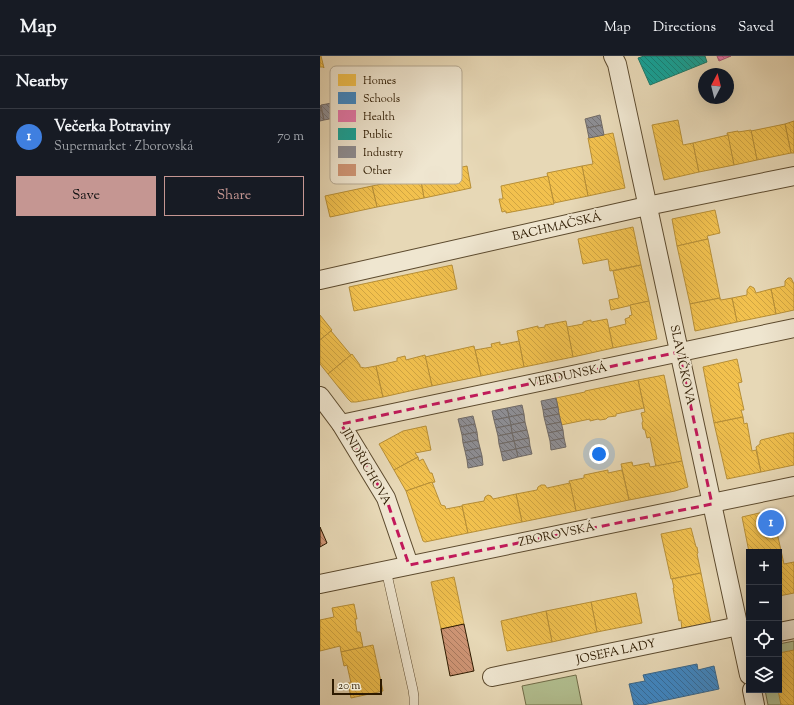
<!DOCTYPE html>
<html lang="en">
<head>
<meta charset="utf-8">
<style>
  :root { --surface:#171b24; --page:#242831; --text:#f1f3f6; --muted:#9ea1a6; --line:#363941; --accent:#c59692 }
  body { margin:0; font-family:"Sorts Mill Goudy",serif; background:var(--page); color:var(--text) }
  .controls { position:absolute; right:12px; bottom:12px; display:grid; overflow:hidden; border-radius:0px; box-shadow:0 4px 16px #0002 }
  .controls button { width:36px; height:36px; display:grid; place-items:center; padding:0; border:0; border-bottom:1px solid var(--line); background:var(--surface); color:var(--text); font:20px sans-serif }
  .compass { position:absolute; left:378px; top:12px; width:36px; height:36px; border-radius:50%; background:var(--surface); box-shadow:0 4px 16px #0002; rotate:7deg }
  .scale { position:absolute; left:12px; bottom:10px; width:50px; box-sizing:border-box; padding-left:4px; border:2px solid #2d1a00; border-top:0; font-size:11px; line-height:14px; white-space:nowrap; color:#2d1a00; -webkit-text-stroke:3px #efe6d0; paint-order:stroke }
  .you { position:absolute; left:279px; top:398px; width:14px; height:14px; margin:-10px; border:3px solid #fff; border-radius:50%; background:#1a73e8; box-shadow:0 0 0 6px #1a73e833 }
  .badge { display:grid; place-items:center; width:26px; height:26px; border-radius:50%; background:var(--accent); color:#fff; font-size:13px; font-weight:700 }
  .pin { position:absolute; translate:-50% -50%; border:2px solid #fff; box-shadow:0 1px 4px #0006 }
  .list { margin:0; padding:0; list-style:none }
  h2 { display:flex; justify-content:space-between; align-items:center; height:52px; margin:0; padding:0 16px; font-size:17px }
  h2 small { font-size:13px; font-weight:400; color:var(--muted) }
  .list li { display:grid; grid-template-columns:26px 1fr auto; gap:12px; align-items:center; box-sizing:border-box; height:56px; padding:0 16px; border-top:1px solid var(--line) }
  .list b { display:block; font-size:15px; white-space:nowrap }
  .list p { margin:0; font-size:13px; white-space:nowrap; color:var(--muted) }
  .list em { font-size:13px; font-style:normal; color:var(--muted) }
  .actions { display:flex; gap:8px; padding:12px 16px }
  .actions a { flex:1; padding:9px 0; border:1px solid var(--accent); border-radius:0px; text-align:center; font-size:14px; color:var(--accent) }
  .actions .main { background:var(--accent); color:#111 }
  .icon { flex:none; width:22px; height:22px; fill:none; stroke:currentColor; stroke-width:2; stroke-linecap:round; stroke-linejoin:round }
  .map { position:relative; flex:none; width:474px; height:649px; overflow:hidden }
  header { display:flex; align-items:center; gap:24px; box-sizing:border-box; height:56px; padding:0 20px; background:var(--surface); border-bottom:1px solid var(--line) }
  header strong { font-size:19px }
  nav { display:flex; gap:22px; margin-inline-start:auto; font-size:14px }
  main { display:flex }
  aside { flex:1; background:var(--surface) }
  .map>svg:first-child { display:block }
  .green { fill:#b2bf90; stroke:#706c48 }
  .homes { fill:url(#homes-back-hatch); stroke:#b78f37 }
  .schools { fill:url(#schools-back-hatch); stroke:#3a678a }
  .health { fill:url(#health-back-hatch); stroke:#ac5b76 }
  .public { fill:url(#public-back-hatch); stroke:#1e7a6a }
  .industry { fill:url(#industry-back-hatch); stroke:#706a66 }
  .building { fill:url(#building-back-hatch); stroke:#2d1a00 }
  .lines { fill:none; stroke-linecap:round; stroke-linejoin:round }
  .lane-casing { stroke:#5c4a2e; stroke-width:10 }
  .street-casing { stroke:#5c4a2e; stroke-width:20 }
  .lane { stroke:#efe6d0; stroke-width:9 }
  .street { stroke:#efe6d0; stroke-width:18 }
  .marked { fill:none; stroke:#c2185b; stroke-width:3; stroke-dasharray:8 5; stroke-linejoin:round }
  .labels { text-anchor:middle; dominant-baseline:central; stroke-width:4; stroke-linejoin:round; paint-order:stroke }
  .street-label { font-size:12px; fill:#2d1a00; stroke:#efe6d0 }
  .key { fill:#efe6d0; stroke:#b5a992; stroke-width:1 }
  .key-label { font-size:11px; fill:#2d1a00 }
</style>
</head>
<body>
<header>
<strong>Map</strong>
<nav><a>Map</a><a>Directions</a><a>Saved</a></nav>
</header>
<main>
<aside>
<h2>Nearby<small></small></h2>
<ul class="list">
<li><span class="badge" style="background:#3f7fe0">1</span><div><b>Večerka Potraviny</b><p>Supermarket · Zborovská</p></div><em>70 m</em></li>
</ul>
<div class="actions"><a class="main">Save</a><a>Share</a></div>
</aside>
<div class="map">
<svg width="474" height="649" viewBox="0 0 474 649">
  <defs>
    <pattern id="homes-back-hatch" width="6" height="6" patternUnits="userSpaceOnUse"><rect width="6" height="6" fill="#f2c14e"/><path d="M-1 5l2 2M0 0l6 6M5-1l2 2" fill="none" stroke="#d0a542"/></pattern>
    <pattern id="schools-back-hatch" width="6" height="6" patternUnits="userSpaceOnUse"><rect width="6" height="6" fill="#3f88c5"/><path d="M-1 5l2 2M0 0l6 6M5-1l2 2" fill="none" stroke="#356e9e"/></pattern>
    <pattern id="health-back-hatch" width="6" height="6" patternUnits="userSpaceOnUse"><rect width="6" height="6" fill="#e377a8"/><path d="M-1 5l2 2M0 0l6 6M5-1l2 2" fill="none" stroke="#b86186"/></pattern>
    <pattern id="public-back-hatch" width="6" height="6" patternUnits="userSpaceOnUse"><rect width="6" height="6" fill="#17a398"/><path d="M-1 5l2 2M0 0l6 6M5-1l2 2" fill="none" stroke="#15847a"/></pattern>
    <pattern id="industry-back-hatch" width="6" height="6" patternUnits="userSpaceOnUse"><rect width="6" height="6" fill="#8d8d92"/><path d="M-1 5l2 2M0 0l6 6M5-1l2 2" fill="none" stroke="#747275"/></pattern>
    <pattern id="building-back-hatch" width="6" height="6" patternUnits="userSpaceOnUse"><rect width="6" height="6" fill="#ce9575"/><path d="M-1 5l2 2M0 0l6 6M5-1l2 2" fill="none" stroke="#a8795e"/></pattern>
  </defs>
  <rect width="100%" height="100%" fill="#e7d8b6"/>
  <filter id="stains"><feTurbulence type="fractalNoise" baseFrequency=".005" numOctaves="4"/><feColorMatrix values="0 0 0 0 .2 0 0 0 0 .09 0 0 0 0 .02 0 0 0 .5 -.17"/></filter>
  <radialGradient id="worn" r=".72"><stop offset=".6" stop-color="#630" stop-opacity="0"/><stop offset="1" stop-color="#630" stop-opacity=".3"/></radialGradient>
  <g class="green">
    <path d="M474 585V649H448L445 634H459V588Z"/>
    <path d="M256 619 262 649H206L202 630Z"/>
  </g>
  <g class="homes">
    <path d="M0 0H1L4 12 3 11H0Z"/>
    <path d="M358 64 363 89 373 87 379 116 344 124 332 69Z"/>
    <path d="M474 65V97H471L465 68Z"/>
    <path d="M465 68 471 97 437 104 431 75Z"/>
    <path d="M431 74 437 104 414 109 407 77 418 75V76Z"/>
    <path d="M293 77 305 132 268 140 262 110 273 108 268 82Z"/>
    <path d="M408 79 414 109 379 116 373 87Z"/>
    <path d="M147 110 151 132 104 142 100 120Z"/>
    <path d="M262 110 268 140 234 147 227 117Z"/>
    <path d="M100 120 104 142 57 151 52 130Z"/>
    <path d="M228 120 234 148 186 157V155L182 156 179 143H183L181 130Z"/>
    <path d="M52 130 57 151 10 161 5 140Z"/>
    <path d="M395 154 400 177 387 180 388 183 357 190 352 163Z"/>
    <path d="M313 171 321 209 290 215 288 203 263 208 258 183Z"/>
    <path d="M388 183 400 242 370 248 357 190Z"/>
    <path d="M132 209 137 233 34 255 29 231Z"/>
    <path d="M321 209 329 245 291 254 289 244 299 242 293 215Z"/>
    <path d="M468 222H471L474 228V254L456 258 451 233 465 230V225Z"/>
    <path d="M430 230 434 232 436 237 451 233 456 258 417 266 412 242 427 239V234Z"/>
    <path d="M400 242 401 244 412 242 417 266 375 275 370 248Z"/>
    <path d="M329 245 337 283 293 292 289 272 306 268 305 263 310 261 309 260 312 259 310 249Z"/>
    <path d="M0 259 12 274 0 284Z"/>
    <path d="M287 263 293 292 253 301 247 271 263 268V266L271 264V266Z"/>
    <path d="M246 265 253 301 204 311 197 275 218 270V272L225 271V269Z"/>
    <path d="M11 275 31 299 8 318 0 308V284Z"/>
    <path d="M199 285 204 311 161 320 155 294 172 291 171 288 180 286V289Z"/>
    <path d="M154 290 161 320 112 330 105 301Z"/>
    <path d="M32 298 40 309V311L45 312 56 310 63 341 36 346H31L28 343 8 318Z"/>
    <path d="M105 299 112 330 63 341 56 310 77 305V302L85 300 86 304Z"/>
    <path d="M417 303 422 326 418 327 424 354H421L423 361 394 367 383 311Z"/>
    <path d="M344 319 362 405 336 411 330 381 327 382 325 374 323 373 322 367 323 365 321 357 325 356 318 324Z"/>
    <path d="M318 324 324 352 296 358V360L288 361 286 363 280 364 278 363 270 365V363L241 369 236 342 265 336V335Z"/>
    <path d="M423 361 424 368 427 367 432 395 436 394 441 416 407 423 394 367Z"/>
    <path d="M106 370 111 394 95 397 98 401 74 414 59 388 83 375Z"/>
    <path d="M470 377H474V409L441 416 436 391 440 388V385L441 384Z"/>
    <path d="M98 401 99 405 103 403 110 417H112L115 426 109 427 86 435 74 414Z"/>
    <path d="M362 405 368 431 355 435 309 444 301 408 312 406 313 410 329 407 330 411Z"/>
    <path d="M288 414V417L302 414 309 444 256 455 249 425 264 422V419Z"/>
    <path d="M112 426 121 449 125 450 126 453 142 450 148 477 105 486 103 485 86 435Z"/>
    <path d="M250 427 256 455 202 466 196 438 217 434 218 431 221 429H225L227 432Z"/>
    <path d="M196 438 202 466 148 477 142 449 164 445 165 441 168 439 171 440 173 443Z"/>
    <path d="M452 454 462 499 459 500V496H429L422 461Z"/>
    <path d="M371 472 376 491H377L378 497 377 498 381 517 351 523 341 478Z"/>
    <path d="M462 499 464 508 474 506V537L459 540V500Z"/>
    <path d="M381 517 391 567 362 574 361 564 359 565 353 532H354L352 523Z"/>
    <path d="M134 521 144 568 121 573 111 526Z"/>
    <path d="M316 537 322 567 277 576 271 546Z"/>
    <path d="M271 546 277 576 232 586 226 555Z"/>
    <path d="M34 548 37 563H35L37 576H40L43 591 21 596 20 590 0 595V564L14 561 12 552Z"/>
    <path d="M226 555 232 586 187 595 181 565Z"/>
    <path d="M53 589 63 635 31 642 28 627H31L27 609 24 610 21 596Z"/>
    <path d="M474 594V649H461L458 634H459V597Z"/>
  </g>
  <path class="schools" d="M377 608 378 614 394 610 399 633 323 649H314L309 628 325 625 323 619Z"/>
  <path class="health" d="M397 0H411L399 5Z"/>
  <path class="public" d="M324 0H385L387 6 330 29 318 2Z"/>
  <g class="industry">
    <path d="M12 47 15 62 4 64 1 49Z"/>
    <path d="M0 49 4 64 0 65Z"/>
    <path d="M280 59 282 69 267 72 265 63Z"/>
    <path d="M282 69 284 79 269 82 267 72Z"/>
    <path d="M236 342 238 351 223 354 221 345Z"/>
    <path d="M202 349 204 358 189 361 187 352Z"/>
    <path d="M238 351 239 358 224 361 223 354Z"/>
    <path d="M187 352 189 361 174 364 172 355Z"/>
    <path d="M204 358 205 366 191 369 189 361Z"/>
    <path d="M239 358 241 366 226 369 224 361Z"/>
    <path d="M153 360 155 368 140 371 138 363Z"/>
    <path d="M189 361 191 369 176 372 174 364Z"/>
    <path d="M205 366 207 374 192 377 191 369Z"/>
    <path d="M241 366 243 374 228 377 226 369Z"/>
    <path d="M155 368 157 376 142 379 140 371Z"/>
    <path d="M191 369 192 377 178 380 176 372Z"/>
    <path d="M207 374 209 382 194 385 192 377Z"/>
    <path d="M243 374 244 382 230 385 228 377Z"/>
    <path d="M157 376 158 384 143 387 142 379Z"/>
    <path d="M192 377 194 385 179 388 178 380Z"/>
    <path d="M209 382 210 390 196 393 194 385Z"/>
    <path d="M244 382 246 391 231 394 230 385Z"/>
    <path d="M158 384 160 392 145 395 143 387Z"/>
    <path d="M194 385 196 393 181 396 179 388Z"/>
    <path d="M210 390 212 398 198 401 196 393Z"/>
    <path d="M160 392 162 400 147 404 145 395Z"/>
    <path d="M196 393 198 401 183 405 181 396Z"/>
    <path d="M162 400 163 409 148 412 147 404Z"/>
  </g>
  <g class="building">
    <path d="M0 471 7 487 0 491Z"/>
    <path d="M144 568 154 615 130 620 121 573Z"/>
  </g>
  <g class="lines">
    <g class="lane-casing">
      <path id="lane" d="M66 514 93 634 94 641V649"/>
    </g>
    <g class="street-casing">
      <g id="street">
        <path d="M293 0 297 8 429 619"/>
        <path d="M0 224 327 150 474 120"/>
        <path d="M0 340 21 368 66 442 89 509"/>
        <path d="M21 368 474 272"/>
        <path d="M0 528 474 430"/>
        <path d="M459 576 474 573"/>
        <path d="M172 621 419 570"/>
        <path d="M432 634 435 649"/>
      </g>
    </g>
    <use href="#lane" class="lane"/>
    <use href="#street" class="street"/>
  </g>
  <path class="marked" d="M359 296 392 448 89 509 66 442 21 368Z"/>
  <g class="labels">
    <g class="street-label">
      <text transform="translate(237 171) rotate(-13)">BACHMAČSKÁ</text>
      <text transform="translate(362 309) rotate(78)">SLAVÍČKOVA</text>
      <text transform="translate(248 320) rotate(-12)">VERDUNSKÁ</text>
      <text transform="translate(46 411) rotate(60)">JINDŘICHOVA</text>
      <text transform="translate(237 479) rotate(-12)">ZBOROVSKÁ</text>
      <text transform="translate(296 596) rotate(-12)">JOSEFA LADY</text>
    </g>
  </g>
  <rect x="10" y="10" width="132" height="118" rx="6" class="key"/>
  <rect x="18" y="18" width="18" height="12" fill="#f2c14e"/>
  <rect x="18" y="36" width="18" height="12" fill="#3f88c5"/>
  <rect x="18" y="54" width="18" height="12" fill="#e377a8"/>
  <rect x="18" y="72" width="18" height="12" fill="#17a398"/>
  <rect x="18" y="90" width="18" height="12" fill="#8d8d92"/>
  <rect x="18" y="108" width="18" height="12" fill="#ce9575"/>
  <g class="key-label">
    <text x="43" y="28">Homes</text>
    <text x="43" y="46">Schools</text>
    <text x="43" y="64">Health</text>
    <text x="43" y="82">Public</text>
    <text x="43" y="100">Industry</text>
    <text x="43" y="118">Other</text>
  </g>
  <rect width="100%" height="100%" filter="url(#stains)"/>
  <rect width="100%" height="100%" fill="url(#worn)"/>
</svg>
<div class="controls">
<button>+</button>
<button>−</button>
<button><svg class="icon" aria-label="locate" viewBox="0 0 24 24"><circle cx="12" cy="12" r="6"/><path d="M12 2v4M12 18v4M2 12h4M18 12h4"/></svg></button>
<button><svg class="icon" aria-label="layers" viewBox="0 0 24 24"><path d="M12 4l9 5-9 5-9-5zM3 14l9 5 9-5"/></svg></button>
</div>
<svg class="compass" viewBox="-18 -18 36 36"><path d="M0-13l5 13h-10z" fill="#e53935"/><path d="M0 13l5-13h-10z" fill="#9ea1a6"/></svg>
<div class="scale">20 m</div>
<div class="you"></div>
<div class="pin badge" style="left:451px;top:467px;background:#3f7fe0">1</div>
</div>
</main>
</body>
</html>
